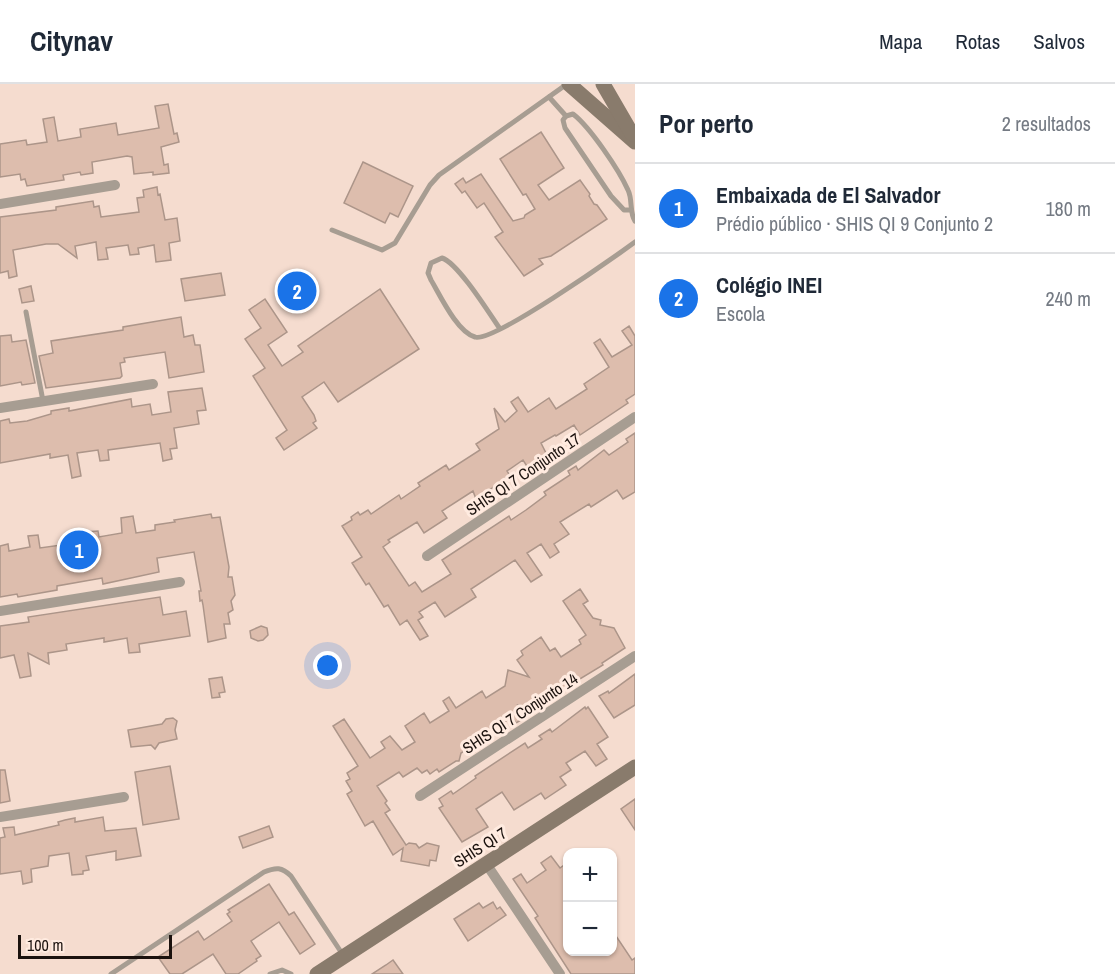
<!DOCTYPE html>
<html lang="pt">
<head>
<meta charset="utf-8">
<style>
  :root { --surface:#fff; --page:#f2f2f3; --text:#1f2937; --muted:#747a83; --line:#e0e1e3; --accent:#1a73e8 }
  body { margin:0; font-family:"Archivo Narrow",sans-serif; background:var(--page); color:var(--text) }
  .controls { position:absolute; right:18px; bottom:18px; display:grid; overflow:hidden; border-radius:12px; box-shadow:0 2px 4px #0004 }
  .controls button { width:54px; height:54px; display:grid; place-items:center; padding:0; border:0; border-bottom:2px solid var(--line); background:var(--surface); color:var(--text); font:30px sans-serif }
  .scale { position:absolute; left:18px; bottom:15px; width:154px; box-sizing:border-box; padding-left:6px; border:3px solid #1b120e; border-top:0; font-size:16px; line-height:21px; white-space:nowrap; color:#1b120e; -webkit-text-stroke:4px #ffebe0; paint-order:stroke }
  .you { position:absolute; left:328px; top:582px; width:21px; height:21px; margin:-15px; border:4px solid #fff; border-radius:50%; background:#1a73e8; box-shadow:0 0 0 9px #1a73e833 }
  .badge { display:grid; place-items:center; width:39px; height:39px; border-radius:50%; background:var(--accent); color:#fff; font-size:20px; font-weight:700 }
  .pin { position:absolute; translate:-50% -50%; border:3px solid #fff; box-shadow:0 2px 6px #0006 }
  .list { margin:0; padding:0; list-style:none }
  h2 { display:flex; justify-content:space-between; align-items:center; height:78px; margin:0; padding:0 24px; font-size:26px }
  h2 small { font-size:20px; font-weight:400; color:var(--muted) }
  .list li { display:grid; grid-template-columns:39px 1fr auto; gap:18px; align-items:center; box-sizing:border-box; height:90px; padding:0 24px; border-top:2px solid var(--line) }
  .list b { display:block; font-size:22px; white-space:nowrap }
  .list p { margin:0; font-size:20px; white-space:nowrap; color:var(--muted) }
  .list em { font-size:20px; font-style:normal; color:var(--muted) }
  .map { position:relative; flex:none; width:635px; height:890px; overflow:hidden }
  header { display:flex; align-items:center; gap:36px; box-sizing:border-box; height:84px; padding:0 30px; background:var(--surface); border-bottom:2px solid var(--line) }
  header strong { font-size:28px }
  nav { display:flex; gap:33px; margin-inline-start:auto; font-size:21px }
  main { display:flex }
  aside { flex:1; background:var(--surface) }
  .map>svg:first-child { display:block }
  .building { fill:#ddbdad; stroke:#ac9589; stroke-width:1.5 }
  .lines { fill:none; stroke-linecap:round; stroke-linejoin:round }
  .lane { stroke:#a79d92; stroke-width:5 }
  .street { stroke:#a79d92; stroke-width:10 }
  .secondary { stroke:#897b6c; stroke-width:15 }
  .labels { text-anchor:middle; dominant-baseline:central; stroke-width:6; stroke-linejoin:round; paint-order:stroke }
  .street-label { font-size:16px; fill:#1b120e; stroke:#ffebe0 }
</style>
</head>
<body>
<header>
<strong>Citynav</strong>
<nav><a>Mapa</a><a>Rotas</a><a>Salvos</a></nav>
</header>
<main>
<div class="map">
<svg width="635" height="890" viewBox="0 0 635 890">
  <rect width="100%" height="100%" fill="#f5dccf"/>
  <g class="building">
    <path d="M168 20 174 50 177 49 179 58 161 63 164 81 168 80 169 89 153 91V88L134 90 132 73 127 72 92 78 93 89 81 91 80 88 63 91 64 96 27 102 25 95 21 96 20 90 0 93V60L26 56 27 61 47 58 43 35 54 33 58 57 81 53 80 45 116 39 118 51 159 44 155 22Z"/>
    <path d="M541 48 564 84 538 101 549 116 580 96 590 110 589 112 594 120 597 121 607 135 551 172 539 175 543 180 524 192 495 153 503 148 484 119 477 124 465 107 462 109 455 100 463 94 466 99 481 90 513 137 524 134 525 131 535 125 526 110 523 111 500 75Z"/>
    <path d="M363 78 413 102 398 133 390 129 385 139 344 119Z"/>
    <path d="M157 103 158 111 160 110 165 136 177 134 180 157 169 159 171 176 156 178 154 161 138 164 139 170 130 171 128 161 106 164 108 175 98 176 96 158 75 162 77 174 58 160H46L13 166 17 192 9 194 8 187 0 189V133L56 126V123L93 117 94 123 99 122 101 133 139 128 137 114 144 113 143 106Z"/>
    <path d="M221 189 225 211 185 217 181 195Z"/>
    <path d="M31 202 34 217 22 219 19 205Z"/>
    <path d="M380 205 419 265 338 318 324 298 302 313 314 331 316 337 313 339 317 344 284 366 276 354 287 346 253 292 265 284 245 255 261 244 249 226 265 215 287 248 268 261 282 282 303 268 298 262Z"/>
    <path d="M181 233 184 253 193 251 195 261H200L204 288 169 294 165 268 124 274 125 278 120 279 122 292 120 294 46 304 39 272 53 269 51 257 123 246V243Z"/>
    <path d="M629 242 635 252V310L626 316 628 319 580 351 574 341 556 352 555 351 541 359 548 373 539 379 541 383 532 390 523 376 507 387 512 395 503 401 501 398 476 415 473 407 442 427 447 434 424 449 417 438 388 456 390 458 383 463 409 502 415 498 422 508 451 490 442 476 509 432 511 436 526 426 546 411 544 408 570 391 568 387 576 382 578 386 604 366 609 371 628 358 626 355 635 349V408L623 415 617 406 591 423 589 420 560 438 569 450 554 460 559 468 550 474 541 460 527 469 542 491 531 498 515 476 471 505 476 513 445 533 435 518 419 528 423 533 418 536 428 552 420 556 407 536 400 541 388 521 384 523 369 499 366 501 352 479 362 473 342 442 352 436 351 433 358 428 360 431 368 426 371 430 399 411 401 415 420 402 418 399 446 381 449 386 480 366 476 360 499 345 494 324 505 338 517 327 511 318 518 313 528 328 549 314 556 325 587 305 584 300 609 283 594 259 600 255 612 273 632 261 622 247Z"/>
    <path d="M11 251 12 258 26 256 35 299 22 301 21 298 0 302V252Z"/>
    <path d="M202 304 206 326 197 327 199 340 174 344 177 364 170 365 172 375 163 377 160 359 108 366 109 376 100 377 98 366 77 369 81 392 72 394 68 371 50 374V370L0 379V337L9 335 10 339 27 337 51 330V327L69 324V327L131 315 132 323 150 320 152 331 171 328 168 308Z"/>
    <path d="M211 430 212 434 220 433 229 483 228 493H232L235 511 231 517 233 526 228 529 230 540H224L226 554 208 558 203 521 202 516 200 517 199 507H201L194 468 157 474 159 488 103 500 102 494 57 502V506L18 513 17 510 0 513V462L8 460 9 467 30 463 28 452 38 451 40 464 61 461 62 467 85 464 83 452 86 451 85 448 98 447 99 453 122 449 121 434 133 432 136 449 155 446V441L175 438 174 436Z"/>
    <path d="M580 505 588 517 583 520 593 534 601 536 600 541 614 544 625 564 602 579 603 581 550 613 552 616 538 625 518 621 526 633 516 639 512 633 503 639 485 653 487 655 483 657 484 660 477 665 474 661 461 669 459 677H456L439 688 437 685 430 690 427 686 422 689 417 684 403 693 399 688 377 702 387 717 385 719 390 726 385 729 406 761 409 759 416 760 419 764 427 759 439 762 436 777 430 776 429 782 401 777 403 764 393 771 373 737 365 742 347 710 352 707 346 697 350 695 347 689 358 682 333 642 344 635 370 674 385 664 381 658 390 652 402 666 415 658 405 642 424 629 430 639 449 627 443 617 449 613 456 624 482 607 486 614 505 602 508 586 529 593 517 576 523 571 521 567 541 553 550 567 555 564 561 573 581 560 579 556 586 551 563 517Z"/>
    <path d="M160 513 163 531 186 527 190 552 139 560 140 568 129 569 127 554 104 558V554L66 560 67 566 48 569 49 580 28 569 31 592 20 594 14 571 0 574V542L29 538 28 533Z"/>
    <path d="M261 542 267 544 268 551 263 556 258 557 251 554 250 547Z"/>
    <path d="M635 590V621L614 634 599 612 608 607 609 609Z"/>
    <path d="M222 593 225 608 219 609 220 613 212 614 209 595Z"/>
    <path d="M585 623 586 625 588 623 608 653 597 660 607 675 596 682 585 667 566 679 571 686 560 693 566 701 545 715 541 709 514 726 502 708 476 725 488 743 462 758 439 724 443 722 439 715 451 707 453 710 476 694 475 692 525 659 528 664 542 655 539 652 550 645 552 648Z"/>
    <path d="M173 634 177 637 175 646 177 655 159 659 155 665 151 661 131 663 128 646 162 640 166 635Z"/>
    <path d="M170 682 179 735 143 741 135 688Z"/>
    <path d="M0 686H5L10 717 0 719Z"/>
    <path d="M635 715V746L621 725Z"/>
    <path d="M103 733 105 747 136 744 141 772 116 776V767L86 772 89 786 83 787V790L72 791 69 769 49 772 48 782 31 785 32 798 23 800 21 787 0 790V754L5 753 3 744 14 743 15 751 59 741 58 738 65 736 75 734V738Z"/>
    <path d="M269 742 273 753 243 764 239 753Z"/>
    <path d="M551 772 560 784 567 779V867H612V846L632 876 635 874V890H571L535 834 538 832 513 795 521 790 527 799 546 786 541 779Z"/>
    <path d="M269 800 289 831 294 828 315 860 300 870 279 838 251 857 261 872 256 875 257 877 238 890H226L213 870 182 890H170L158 873 198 847 204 856 232 837 227 830 230 828 228 826Z"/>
    <path d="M493 818 497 825 500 823 506 831 468 857 454 835 479 819 483 824Z"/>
    <path d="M393 876 403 890H372L386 881Z"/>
  </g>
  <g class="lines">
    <g class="lane">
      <path d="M549 13 566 32"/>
      <path d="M566 32 573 30C590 43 619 86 628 106 633 116 629 128 635 137"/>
      <path d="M566 32 563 36 565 44 611 112 624 126H631"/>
      <path d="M332 146 382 166 395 159 430 101 439 91 567 0"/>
      <path d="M26 228 43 317"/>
      <path d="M500 245C489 229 458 179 442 174L431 179 428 189 431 196C440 211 457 248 475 253 493 259 613 174 635 158"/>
      <path d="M111 890 264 788C276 783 282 783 291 792L343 871"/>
      <path d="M270 890 282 886 291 890"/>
    </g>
    <g class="street">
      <path d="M0 120 115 101"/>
      <path d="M0 324 153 300"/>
      <path d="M427 472 635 333"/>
      <path d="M0 527 180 498"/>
      <path d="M420 712 635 572"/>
      <path d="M0 733 124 713"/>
      <path d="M487 781 560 890"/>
    </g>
    <g class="secondary">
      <path d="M569 0 635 58"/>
      <path d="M603 0 632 50"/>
      <path d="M317 890 635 683"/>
    </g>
  </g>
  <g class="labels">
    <g class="street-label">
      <text transform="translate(523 390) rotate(-34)">SHIS QI 7 Conjunto 17</text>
      <text transform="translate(520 629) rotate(-33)">SHIS QI 7 Conjunto 14</text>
      <text transform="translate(480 763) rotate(-33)">SHIS QI 7</text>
    </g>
  </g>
</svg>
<div class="controls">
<button>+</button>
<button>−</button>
</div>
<div class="scale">100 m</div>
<div class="you"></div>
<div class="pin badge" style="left:79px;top:466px">1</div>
<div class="pin badge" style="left:297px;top:207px">2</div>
</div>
<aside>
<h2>Por perto<small>2 resultados</small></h2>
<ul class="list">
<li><span class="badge">1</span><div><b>Embaixada de El Salvador</b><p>Prédio público · SHIS QI 9 Conjunto 2</p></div><em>180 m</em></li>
<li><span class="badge">2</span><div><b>Colégio INEI</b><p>Escola</p></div><em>240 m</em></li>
</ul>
</aside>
</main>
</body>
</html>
